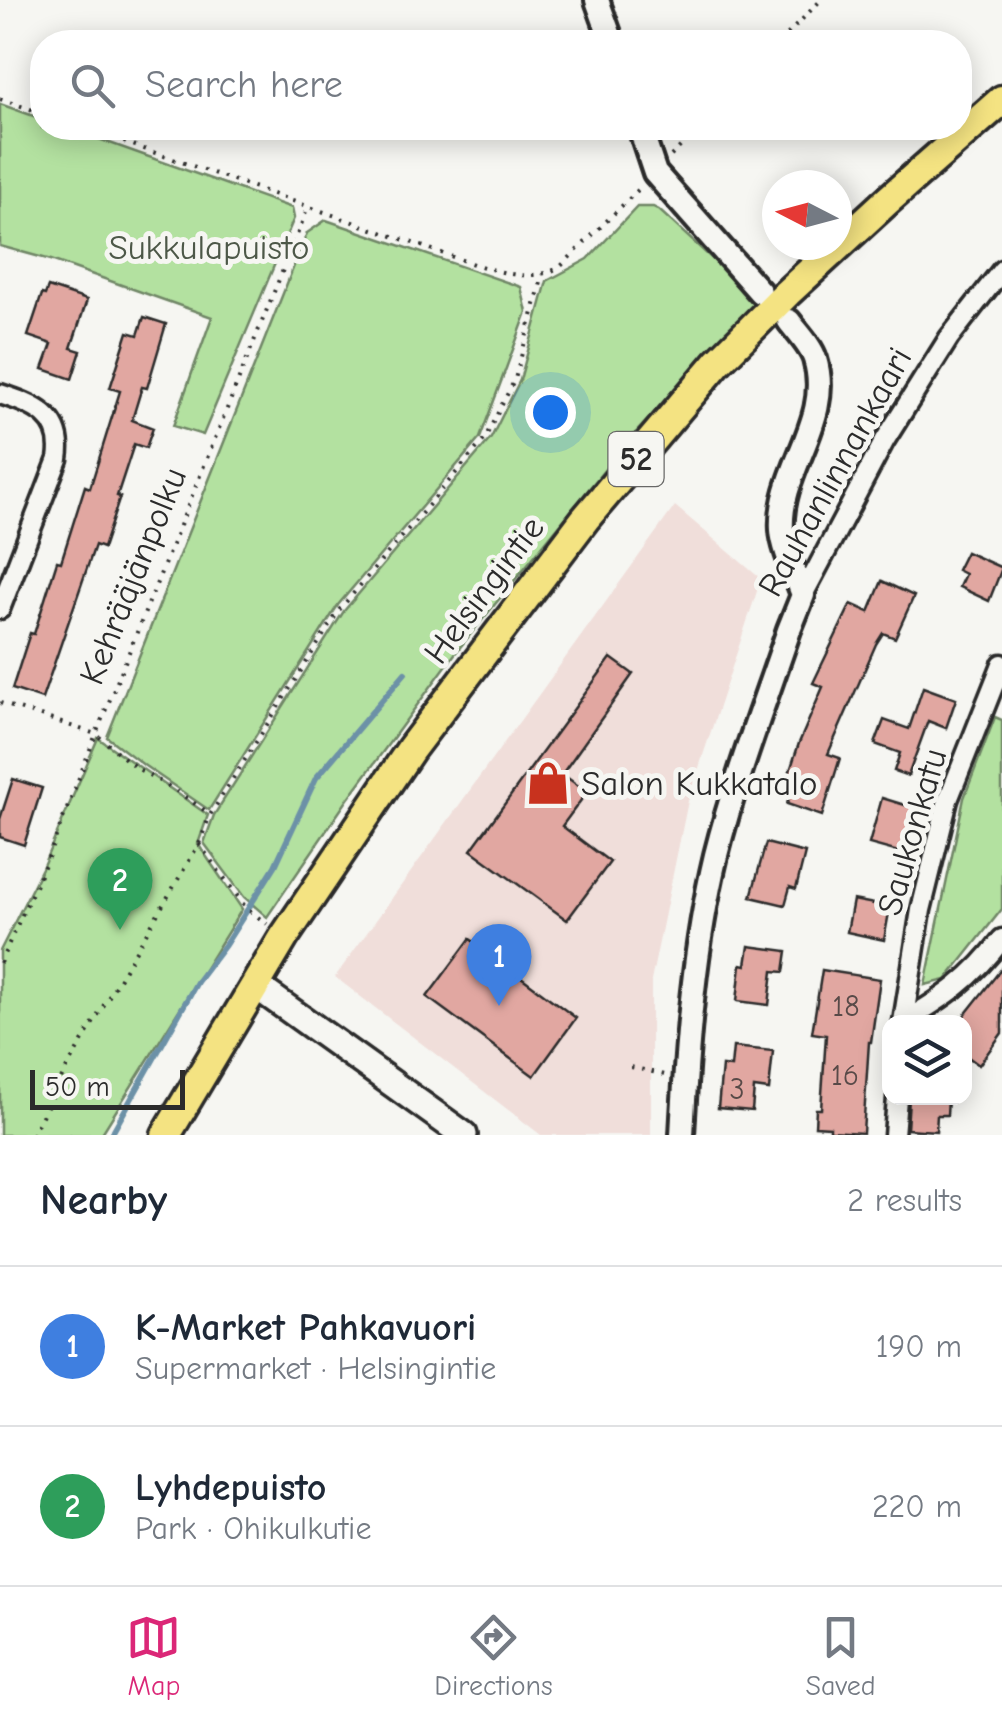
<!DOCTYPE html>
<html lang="en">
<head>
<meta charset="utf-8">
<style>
  :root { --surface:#fff; --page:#f2f2f3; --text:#1f2937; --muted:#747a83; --line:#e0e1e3; --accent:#db2777 }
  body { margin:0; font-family:"Comic Neue",sans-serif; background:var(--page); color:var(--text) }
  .controls { position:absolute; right:30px; bottom:30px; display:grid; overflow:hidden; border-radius:20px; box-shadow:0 5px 25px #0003 }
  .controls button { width:90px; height:90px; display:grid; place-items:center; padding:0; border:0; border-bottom:2px solid var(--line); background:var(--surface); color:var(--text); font:50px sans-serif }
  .compass { position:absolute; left:762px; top:170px; width:90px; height:90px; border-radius:50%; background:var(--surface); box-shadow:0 5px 25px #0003; rotate:276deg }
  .scale { position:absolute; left:30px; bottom:25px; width:155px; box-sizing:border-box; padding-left:10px; border:5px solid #2b2b2b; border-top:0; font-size:28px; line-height:35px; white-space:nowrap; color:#2b2b2b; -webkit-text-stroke:8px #f6f6f2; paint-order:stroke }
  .you { position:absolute; left:550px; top:412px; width:35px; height:35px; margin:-25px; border:8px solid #fff; border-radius:50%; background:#1a73e8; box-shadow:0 0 0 15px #1a73e833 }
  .badge { display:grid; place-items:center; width:65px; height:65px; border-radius:50%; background:var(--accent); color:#fff; font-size:32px; font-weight:700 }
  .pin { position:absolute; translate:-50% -82px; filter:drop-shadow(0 2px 5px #0008) }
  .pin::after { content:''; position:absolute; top:52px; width:35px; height:30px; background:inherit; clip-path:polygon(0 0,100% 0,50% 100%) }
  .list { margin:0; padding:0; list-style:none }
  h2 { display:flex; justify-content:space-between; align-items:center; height:130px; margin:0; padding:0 40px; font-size:42px }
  h2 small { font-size:32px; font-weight:400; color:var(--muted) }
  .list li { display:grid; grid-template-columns:65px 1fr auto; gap:30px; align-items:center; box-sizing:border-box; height:160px; padding:0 40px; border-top:2px solid var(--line) }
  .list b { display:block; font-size:38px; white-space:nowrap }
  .list p { margin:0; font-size:32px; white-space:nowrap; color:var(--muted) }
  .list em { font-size:32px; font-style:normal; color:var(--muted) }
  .icon { flex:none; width:55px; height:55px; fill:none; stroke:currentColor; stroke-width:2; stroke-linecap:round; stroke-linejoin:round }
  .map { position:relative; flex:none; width:1002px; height:1135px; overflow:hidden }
  .search { position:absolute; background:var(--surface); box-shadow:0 5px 25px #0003; left:30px; right:30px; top:30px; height:110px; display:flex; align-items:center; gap:25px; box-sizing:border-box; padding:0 35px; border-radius:40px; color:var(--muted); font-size:38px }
  .sheet { height:450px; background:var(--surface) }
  nav { display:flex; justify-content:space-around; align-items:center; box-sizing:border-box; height:140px; border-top:2px solid var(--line); background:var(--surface); font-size:28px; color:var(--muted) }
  nav a { display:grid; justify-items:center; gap:5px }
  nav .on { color:var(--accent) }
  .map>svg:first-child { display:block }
  .built { fill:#f0deda }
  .green { fill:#b3e1a0; stroke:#6f8666; stroke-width:2.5 }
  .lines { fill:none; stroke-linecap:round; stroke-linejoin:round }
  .stream { stroke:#6c91a7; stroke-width:6 }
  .building { fill:#e1a7a1; stroke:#2b2b2b; stroke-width:2.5 }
  .minor-casing { stroke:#2b2b2b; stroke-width:25 }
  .tertiary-casing { stroke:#2b2b2b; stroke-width:30 }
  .secondary-casing { stroke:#2b2b2b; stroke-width:32 }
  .primary-casing { stroke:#2b2b2b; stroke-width:35 }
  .path { stroke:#2b2b2b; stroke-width:4; stroke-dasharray:2.5 8; stroke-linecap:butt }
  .minor { stroke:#f6f6f2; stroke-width:18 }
  .tertiary { stroke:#f6f6f2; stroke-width:22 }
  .secondary { stroke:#f6f6f2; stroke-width:25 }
  .primary { stroke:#f4e382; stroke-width:28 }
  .labels { text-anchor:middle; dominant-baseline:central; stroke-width:10; stroke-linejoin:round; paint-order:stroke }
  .number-label { font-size:30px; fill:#584a48 }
  .shield { fill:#f6f6f2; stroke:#686867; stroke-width:2.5 }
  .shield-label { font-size:32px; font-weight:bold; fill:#2b2b2b }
  .park-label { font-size:35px; fill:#4d5848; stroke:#f6f6f2 }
  .street-label { font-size:35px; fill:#2b2b2b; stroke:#f6f6f2 }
  .poi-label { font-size:35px; fill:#2b2b2b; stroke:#f6f6f2; text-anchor:start }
</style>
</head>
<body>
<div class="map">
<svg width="1002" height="1135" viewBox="0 0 1002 1135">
  <rect width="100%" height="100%" fill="#f6f6f2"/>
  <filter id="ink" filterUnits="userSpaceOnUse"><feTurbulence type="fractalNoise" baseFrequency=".01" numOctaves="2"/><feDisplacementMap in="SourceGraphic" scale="20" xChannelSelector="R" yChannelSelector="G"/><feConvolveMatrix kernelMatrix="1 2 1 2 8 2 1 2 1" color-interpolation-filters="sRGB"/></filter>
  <g filter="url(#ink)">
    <path class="built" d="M675 506 761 579 688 801 651 981V1135H541L335 977Z"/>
    <g class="green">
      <path d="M0 104 42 119V128H68L292 208 294 218 203 435 173 426 212 317 51 260 0 246Z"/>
      <path d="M637 207H653L659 210 758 301 627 442 457 651 348 799 267 917 244 897 204 843 214 815 344 611 491 438 520 380 547 281 588 259Z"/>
      <path d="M326 220 521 287 527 312 480 438 338 605 209 810 145 766 107 737 307 233Z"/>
      <path d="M995 717 1002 720V909L946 980 925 985 964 798Z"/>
      <path d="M98 738 208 815 198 844 242 909 101 1135H0V951L42 868Z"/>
    </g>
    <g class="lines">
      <path class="stream" d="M111 1135 197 982 225 945 275 866 316 778 405 673"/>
    </g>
    <g class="building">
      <path d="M48 287 87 300 71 348 81 351 72 379 43 369 52 344 28 336 42 294 45 295Z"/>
      <path d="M144 317 166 324 147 388 142 387 132 420 153 428 146 448 134 444 117 496 120 497 103 548 95 545 42 699 12 689 30 633 34 634 57 561 61 562 85 486 90 488 120 391 110 388 128 332 138 335Z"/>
      <path d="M966 552 1002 568 989 601 959 587 965 574 957 570Z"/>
      <path d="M882 581 914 596 895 638 883 633 876 644 828 754 840 758 822 816 787 804 794 782 787 780 799 743 823 687 813 683 851 604 869 612Z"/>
      <path d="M611 658 633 674 562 774 587 792 562 826 610 862 567 920 471 850Z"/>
      <path d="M923 687 956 699 946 728 928 721 908 776 894 771 900 753 875 744 884 720 909 729Z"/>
      <path d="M13 779 42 788 24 845 0 837V819Z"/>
      <path d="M882 798 915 808 902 853 869 844Z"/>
      <path d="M766 843 805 853 796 889 790 887 785 905 751 897Z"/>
      <path d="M853 900 890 907 884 940 847 932Z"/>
      <path d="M491 937 518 957 509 968 576 1018 534 1076 427 997 470 939 483 948Z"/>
      <path d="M749 946 787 951 784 972 773 971 769 1005 737 1001 741 964 746 965Z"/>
      <path d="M1002 968V1033L979 1065 964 1054V1016Z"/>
      <path d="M822 970 880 979 871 1042H869L863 1133 830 1131V1127L815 1126 816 1109H821L826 1035 812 1033Z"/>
      <path d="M733 1047 773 1051 769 1090 754 1088 752 1111 718 1108 722 1066 731 1067Z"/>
      <path d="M909 1098H948L947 1115H937L936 1131 907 1129Z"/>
    </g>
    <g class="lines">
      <g class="minor-casing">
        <g id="minor">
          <path d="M0 394C34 405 65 416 58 459L0 609"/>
          <path d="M803 595 885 440 949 338 1002 270"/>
          <path d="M903 1022 921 910 948 800 1002 664"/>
          <path d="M903 1022C945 997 972 979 1002 939"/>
          <path d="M894 1135 897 1098"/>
        </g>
      </g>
      <g class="tertiary-casing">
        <g id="tertiary">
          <path d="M597 0 612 42"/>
          <path d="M640 128 655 173 760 292"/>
          <path d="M682 1135C687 1041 694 947 716 855 735 779 764 704 789 630L803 595C797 577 783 549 782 530 778 470 834 420 815 359 811 346 797 332 789 321"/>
        </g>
      </g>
      <g class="secondary-casing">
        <path id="secondary" d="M255 985 464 1135"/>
      </g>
      <g class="primary-casing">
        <path id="primary" d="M166 1135 284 937 411 749 585 519 718 362 787 293 887 201 1002 100"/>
      </g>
      <g class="path">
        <path d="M780 42 821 0"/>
        <path d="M0 99 42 113"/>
        <path d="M84 128 473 264C506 273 526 282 559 268L640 188"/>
        <path d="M671 156 699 128"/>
        <path d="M0 703 96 734 135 767 175 790 210 814"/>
        <path d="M199 844 247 909 267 924"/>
        <path d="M0 963 47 860 96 734 309 205"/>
        <path d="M631 1067 665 1075"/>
        <path d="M32 1135 69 1064 199 844 210 815 340 609 484 440 515 379 543 275"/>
      </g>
      <use href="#minor" class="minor"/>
      <use href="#tertiary" class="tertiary"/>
      <use href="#secondary" class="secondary"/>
      <use href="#primary" class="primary"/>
    </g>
  </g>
  <defs>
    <g id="shop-bare" transform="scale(3.45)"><path d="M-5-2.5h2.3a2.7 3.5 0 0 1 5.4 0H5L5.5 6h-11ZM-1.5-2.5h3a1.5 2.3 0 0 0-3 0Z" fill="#c8321e" stroke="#f6f6f2" stroke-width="2.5" paint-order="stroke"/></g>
  </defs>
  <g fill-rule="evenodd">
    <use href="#shop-bare" x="548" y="783"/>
  </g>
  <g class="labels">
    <g class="number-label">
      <text x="846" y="1006">18</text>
      <text x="845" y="1075">16</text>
      <text x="737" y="1089">3</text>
    </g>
    <rect class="shield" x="608.5" y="432" width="55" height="54" rx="8"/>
    <g class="shield-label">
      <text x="636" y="459">52</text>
    </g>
    <g class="park-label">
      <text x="209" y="247">Sukkulapuisto</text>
    </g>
    <g class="street-label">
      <text transform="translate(835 472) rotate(-61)">Rauhanlinnankaari</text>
      <text transform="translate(133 576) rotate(-68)">Kehrääjänpolku</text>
      <text transform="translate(484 590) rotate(-53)">Helsingintie</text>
      <text transform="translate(912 832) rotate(-74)">Saukonkatu</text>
    </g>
    <g class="poi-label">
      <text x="581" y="783">Salon Kukkatalo</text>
    </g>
  </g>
</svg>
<div class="controls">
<button><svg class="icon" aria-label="layers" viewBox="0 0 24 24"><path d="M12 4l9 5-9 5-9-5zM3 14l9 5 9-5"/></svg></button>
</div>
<svg class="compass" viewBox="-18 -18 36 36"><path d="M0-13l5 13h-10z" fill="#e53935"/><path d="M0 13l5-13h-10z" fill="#747a83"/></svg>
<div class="scale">50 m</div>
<div class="you"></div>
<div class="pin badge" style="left:499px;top:1006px;background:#3f7fe0">1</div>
<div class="pin badge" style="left:120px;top:930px;background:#2e9e5b">2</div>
<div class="search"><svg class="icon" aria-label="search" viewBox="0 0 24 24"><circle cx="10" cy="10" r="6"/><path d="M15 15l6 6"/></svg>Search here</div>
</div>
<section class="sheet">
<h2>Nearby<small>2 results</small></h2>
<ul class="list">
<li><span class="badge" style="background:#3f7fe0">1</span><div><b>K-Market Pahkavuori</b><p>Supermarket · Helsingintie</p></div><em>190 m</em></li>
<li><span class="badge" style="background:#2e9e5b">2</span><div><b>Lyhdepuisto</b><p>Park · Ohikulkutie</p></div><em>220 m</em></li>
</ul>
</section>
<nav>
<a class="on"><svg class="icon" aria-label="map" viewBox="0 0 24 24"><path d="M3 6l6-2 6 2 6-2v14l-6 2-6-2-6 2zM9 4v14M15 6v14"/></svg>Map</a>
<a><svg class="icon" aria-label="directions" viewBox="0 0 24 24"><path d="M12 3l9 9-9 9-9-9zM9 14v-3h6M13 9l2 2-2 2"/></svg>Directions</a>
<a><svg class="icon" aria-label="saved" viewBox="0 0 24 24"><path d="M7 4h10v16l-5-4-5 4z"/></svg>Saved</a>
</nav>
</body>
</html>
